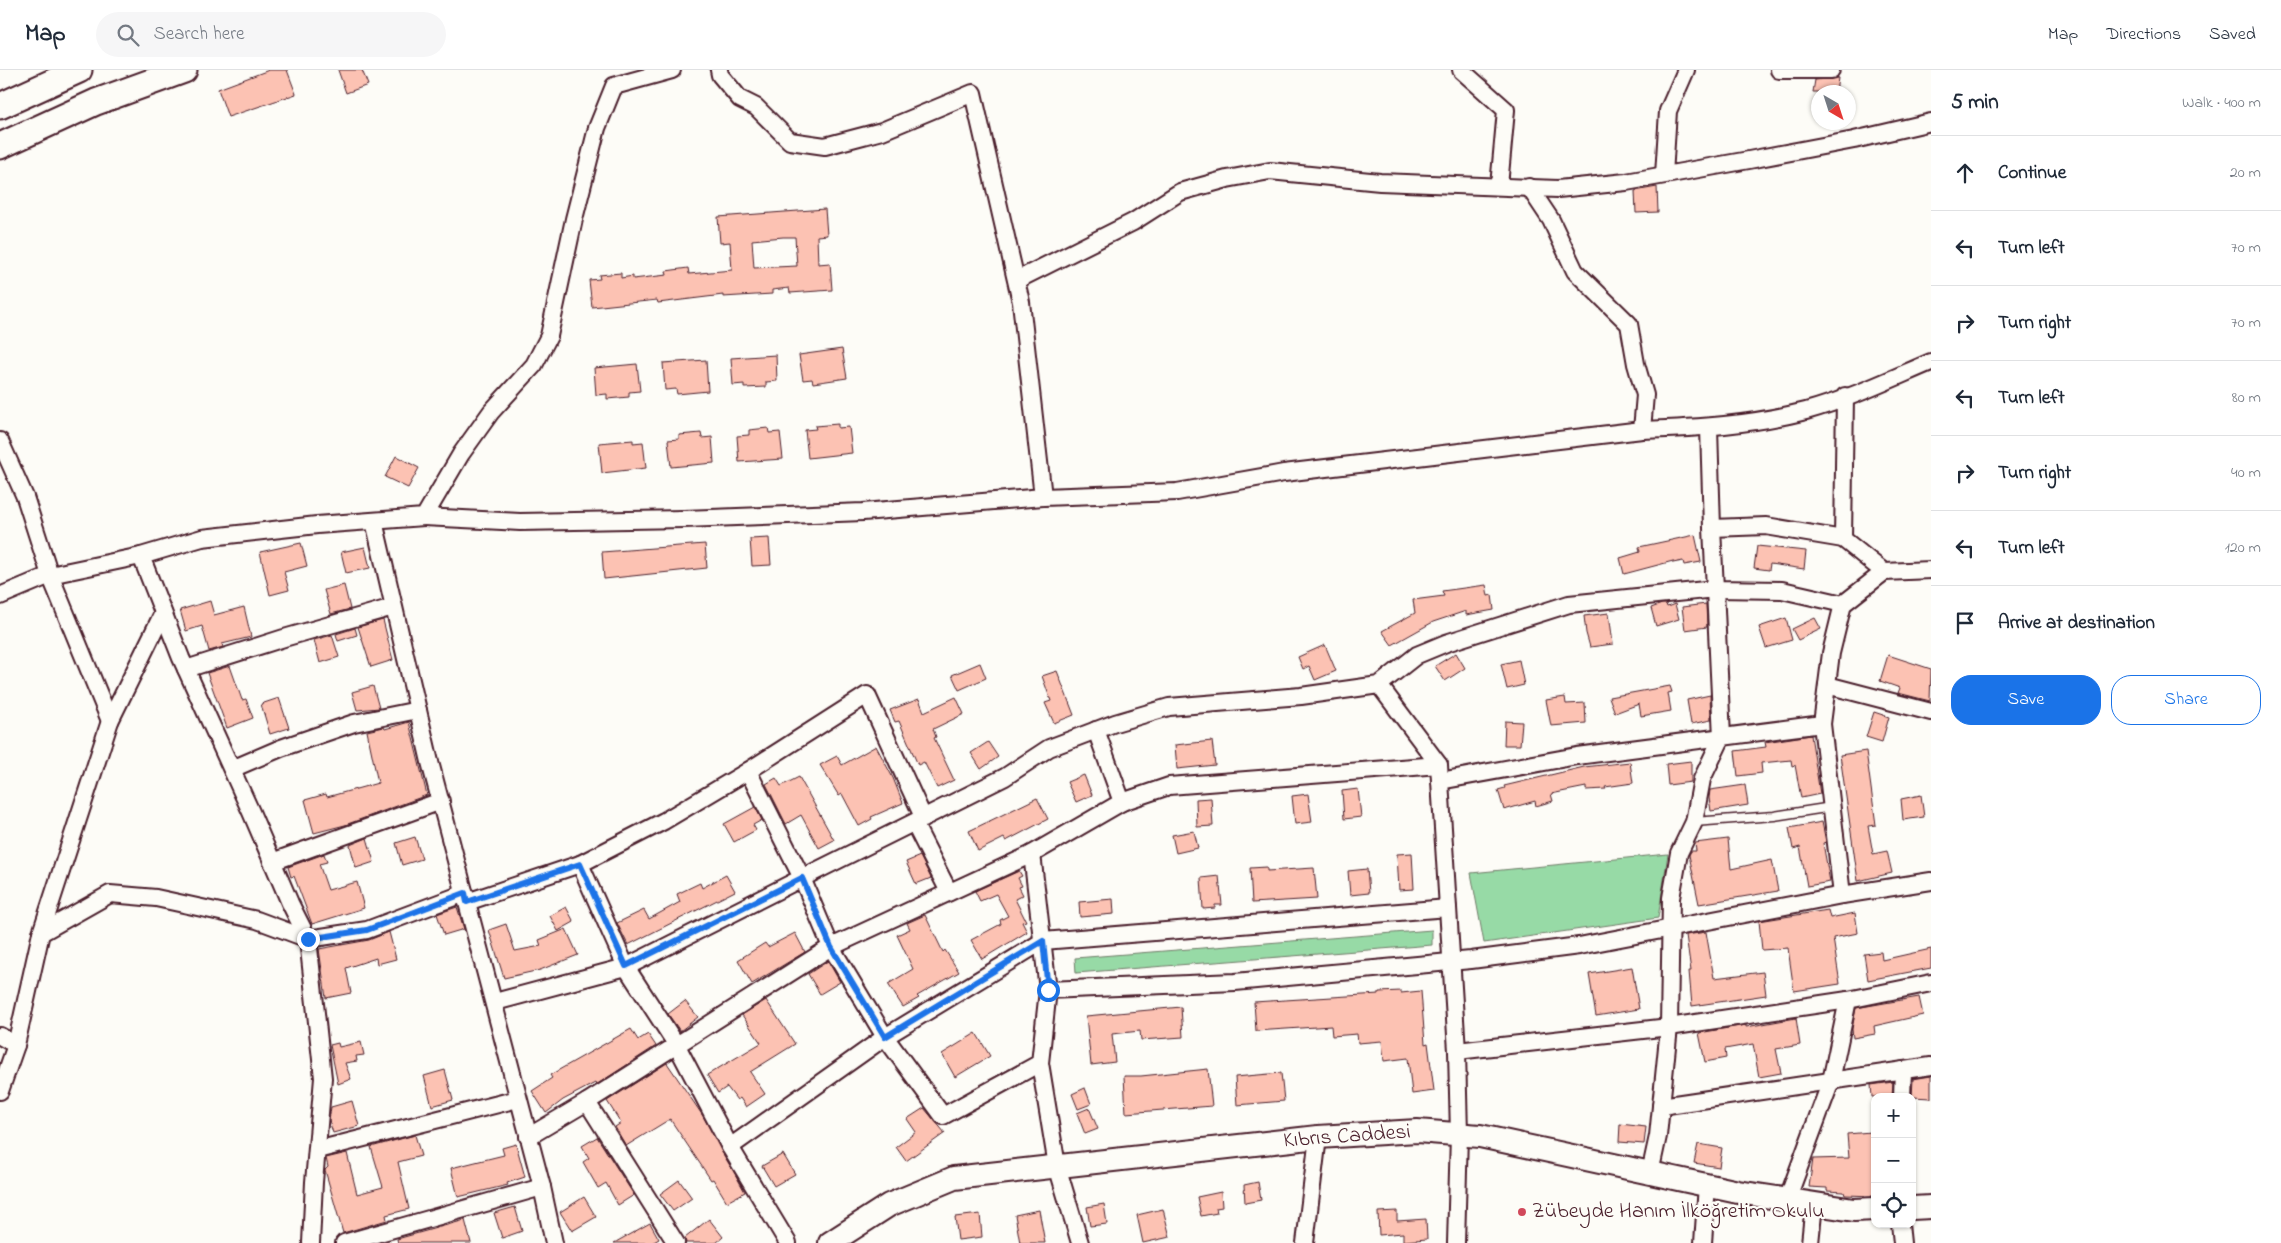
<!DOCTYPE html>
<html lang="en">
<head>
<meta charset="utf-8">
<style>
  :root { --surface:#fff; --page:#f6f6f7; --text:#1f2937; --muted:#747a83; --line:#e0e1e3; --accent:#1a73e8 }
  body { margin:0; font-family:"Indie Flower",sans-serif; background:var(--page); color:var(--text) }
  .controls { position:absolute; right:15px; bottom:15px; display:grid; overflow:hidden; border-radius:10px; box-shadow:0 1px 4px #0004 }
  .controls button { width:45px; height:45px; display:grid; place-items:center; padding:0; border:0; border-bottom:1px solid var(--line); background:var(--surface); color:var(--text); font:25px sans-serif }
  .compass { position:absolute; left:1811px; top:15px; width:45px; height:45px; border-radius:50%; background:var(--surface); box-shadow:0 1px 4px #0004; rotate:141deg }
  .stop { position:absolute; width:15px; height:15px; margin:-11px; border:4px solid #1a73e8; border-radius:50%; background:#fff }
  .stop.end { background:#1a73e8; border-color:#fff; box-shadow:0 1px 5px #0008 }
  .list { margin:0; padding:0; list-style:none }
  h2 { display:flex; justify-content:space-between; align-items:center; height:65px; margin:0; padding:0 20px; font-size:21px }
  h2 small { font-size:16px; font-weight:400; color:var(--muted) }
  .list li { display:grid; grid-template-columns:32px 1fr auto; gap:15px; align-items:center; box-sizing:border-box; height:75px; padding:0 20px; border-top:1px solid var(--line) }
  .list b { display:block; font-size:19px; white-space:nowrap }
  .list em { font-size:16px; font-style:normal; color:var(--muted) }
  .actions { display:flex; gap:10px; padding:15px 20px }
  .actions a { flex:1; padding:11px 0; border:1px solid var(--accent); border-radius:20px; text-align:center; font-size:18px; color:var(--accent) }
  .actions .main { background:var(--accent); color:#fff }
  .icon { flex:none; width:28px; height:28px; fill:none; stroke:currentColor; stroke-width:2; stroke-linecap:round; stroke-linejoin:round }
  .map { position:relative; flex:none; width:1931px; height:1173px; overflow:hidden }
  header { display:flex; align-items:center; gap:30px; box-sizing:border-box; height:70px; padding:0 25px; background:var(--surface); border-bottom:1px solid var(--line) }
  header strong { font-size:24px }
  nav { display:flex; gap:28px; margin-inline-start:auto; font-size:18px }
  .search { width:350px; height:45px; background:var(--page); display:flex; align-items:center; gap:12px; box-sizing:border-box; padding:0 18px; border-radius:28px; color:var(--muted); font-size:19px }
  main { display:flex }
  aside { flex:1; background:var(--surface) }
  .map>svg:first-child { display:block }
  .green { fill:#97daa6; stroke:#707c68 }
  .building { fill:#fcc2b3; stroke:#4a1f2b; fill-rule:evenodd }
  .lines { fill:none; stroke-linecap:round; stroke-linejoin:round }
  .service-casing { stroke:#4a1f2b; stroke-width:11 }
  .minor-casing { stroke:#4a1f2b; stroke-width:20 }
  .secondary-casing { stroke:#4a1f2b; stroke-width:26 }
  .primary-casing { stroke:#4a1f2b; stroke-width:29 }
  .service { stroke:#fdfcf7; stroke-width:8 }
  .minor { stroke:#fdfcf7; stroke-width:16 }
  .secondary { stroke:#fdfcf7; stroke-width:22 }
  .primary { stroke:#fdfcf7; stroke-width:25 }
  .route { stroke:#1a73e8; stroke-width:6 }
  .poi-dot { fill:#d1495b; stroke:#fdfcf7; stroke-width:2 }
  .labels { text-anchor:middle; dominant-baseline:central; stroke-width:4.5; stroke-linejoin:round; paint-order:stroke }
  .street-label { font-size:22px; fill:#4a1f2b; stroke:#fdfcf7 }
  .poi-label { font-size:22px; fill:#4a1f2b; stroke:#fdfcf7; text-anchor:start }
</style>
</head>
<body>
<header>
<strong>Map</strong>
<div class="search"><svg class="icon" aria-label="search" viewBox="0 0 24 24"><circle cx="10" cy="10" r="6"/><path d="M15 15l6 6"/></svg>Search here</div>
<nav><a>Map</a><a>Directions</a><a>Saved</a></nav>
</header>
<main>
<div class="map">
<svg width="1931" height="1173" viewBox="0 0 1931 1173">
  <rect width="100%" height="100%" fill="#fdfcf7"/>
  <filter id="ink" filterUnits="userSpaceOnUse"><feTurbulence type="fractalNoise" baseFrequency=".02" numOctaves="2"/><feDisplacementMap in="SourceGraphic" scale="10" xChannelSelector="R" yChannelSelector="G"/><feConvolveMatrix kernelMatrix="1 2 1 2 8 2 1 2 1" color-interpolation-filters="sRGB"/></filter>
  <g filter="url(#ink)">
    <g class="green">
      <path d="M1668 784 1658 848 1484 873 1471 803Z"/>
      <path d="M1432 860V875L1076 903 1075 888Z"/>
    </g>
    <g class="building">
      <path d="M269 0H287L296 24 228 47 218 19Z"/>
      <path d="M338 0H362L368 15 346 23Z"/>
      <path d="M1838 8 1836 22H1813L1815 10Z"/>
      <path d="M1657 117 1658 142 1636 143 1635 121Z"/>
      <path d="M825 139 827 165 817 166 818 194 830 193 832 220 790 223 789 218 772 220V224L723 227V225L658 233 657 230 592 237 589 210 600 209 599 205 621 203V208L633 206V209L667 205 666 201 688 198 689 204 732 200 730 172 720 173 718 147ZM783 167H795L797 196 754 198 752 170Z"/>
      <path d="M842 279 847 308 813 313 812 309 803 310 799 285Z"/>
      <path d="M776 285 777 311 766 312V317L744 318V314L733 315 731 288Z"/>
      <path d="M706 290 708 321 677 324 676 319 665 320 663 293Z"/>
      <path d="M637 294 640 321 629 322V327L607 329V324L596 325 594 298Z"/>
      <path d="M838 354V358L849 357 852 383 808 388 805 360 816 359 815 356Z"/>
      <path d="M768 358 769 363 780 362 783 389 739 392 737 366 749 365V360Z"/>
      <path d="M701 363 702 368 712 367 714 393 671 397 668 370 679 369V365Z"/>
      <path d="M633 370V373L643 372 646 398 602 403 599 373Z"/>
      <path d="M396 386 419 398 408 418 385 407Z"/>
      <path d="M1695 465 1701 492 1684 495 1683 491 1673 493V491L1624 504 1620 488 1640 482 1639 477Z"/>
      <path d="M769 468 771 495 752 496 750 469Z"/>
      <path d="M301 473 307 496 284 502 289 520 270 525 260 482Z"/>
      <path d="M705 474 707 498 604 509 602 482Z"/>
      <path d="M1757 476 1806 481 1804 499 1770 494 1769 500 1754 498Z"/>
      <path d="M365 477 370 498 346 503 341 482Z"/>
      <path d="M344 515 350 539 331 544 324 520Z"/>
      <path d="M1486 515 1488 526 1492 525 1494 540 1466 545V541L1433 552 1392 575 1382 561 1415 543 1413 530 1444 526 1442 521Z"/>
      <path d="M210 531 214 545 244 537 251 567 222 574 223 577 209 581 202 556 186 561 180 540Z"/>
      <path d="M1662 534H1666L1667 537 1675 534 1679 549 1656 556 1651 538Z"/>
      <path d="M1706 534 1707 557 1685 560 1682 537Z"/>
      <path d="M1609 543 1613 574 1590 577 1586 563 1584 546Z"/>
      <path d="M1786 548 1792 570 1766 578 1759 557Z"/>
      <path d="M1815 548 1821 559 1798 570 1792 559Z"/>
      <path d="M383 550 393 590 371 597 358 557Z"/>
      <path d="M355 558 357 565 338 571 336 564Z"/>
      <path d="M332 565 339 587 320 593 314 570Z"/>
      <path d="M1325 575 1336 601 1315 610 1309 596 1303 599 1298 587Z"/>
      <path d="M1456 583 1465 598 1445 611 1435 596Z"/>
      <path d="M1888 585 1931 599 1930 631 1898 623 1900 618 1880 611Z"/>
      <path d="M1519 590 1524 615 1507 619 1501 594Z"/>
      <path d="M980 593 986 608 959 620 952 605Z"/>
      <path d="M230 596 242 630 246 629 253 648 227 658 207 603Z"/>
      <path d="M1057 601 1074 645 1054 653 1045 633 1051 631 1042 606Z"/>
      <path d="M373 616 379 638 357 640 352 622Z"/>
      <path d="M1670 616 1672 622 1668 623 1671 641 1641 646 1639 634 1615 643 1609 627Z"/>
      <path d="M1710 625 1711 650 1691 654 1687 630Z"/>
      <path d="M956 627 964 644 933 659 936 667 934 668 954 710 937 718 924 692 918 695 899 651 895 652 890 640 919 629 924 642Z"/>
      <path d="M1565 627 1566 634 1585 633 1586 653 1551 656 1546 630Z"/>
      <path d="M279 628 289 658 270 664 261 634Z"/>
      <path d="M1874 642 1889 647 1882 672 1866 667Z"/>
      <path d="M1505 651 1522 652 1520 675H1504Z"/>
      <path d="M409 652 427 725 345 755 314 763 305 730 326 724 327 727 378 713 367 661 384 657 385 659Z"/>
      <path d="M1811 665 1820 724 1801 728 1795 695 1792 696 1791 690 1761 693 1762 703 1738 706 1735 681 1766 677 1765 672Z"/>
      <path d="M1212 671 1215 695 1177 699 1175 675Z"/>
      <path d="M988 672 998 687 981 699 971 683Z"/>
      <path d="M876 676 893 708 903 733 871 747 872 749 859 756 842 724 839 726 820 695 837 686 842 695Z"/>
      <path d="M1866 681 1876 755 1868 756 1873 784 1887 781 1892 803 1858 811 1840 685Z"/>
      <path d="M1691 691V712L1668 715 1666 694Z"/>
      <path d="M1630 692 1633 713 1605 717 1606 719 1586 720V717L1551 724 1553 731 1536 736 1535 731 1504 740 1498 720 1505 718 1504 716 1584 697Z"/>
      <path d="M1084 705 1092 725 1076 732 1067 712Z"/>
      <path d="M799 707 834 770 819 778 801 745 786 754 766 714 776 708 781 716Z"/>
      <path d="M1745 715 1748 735 1711 741 1709 728 1710 720Z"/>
      <path d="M1358 719 1361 747 1344 749 1342 721Z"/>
      <path d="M1308 724 1312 752 1295 754 1292 726Z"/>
      <path d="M1921 725 1924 747 1903 750 1901 729Z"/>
      <path d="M1037 728 1048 749 1006 771 1004 768 978 781 969 761Z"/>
      <path d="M1211 728 1213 756 1197 757 1196 729Z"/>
      <path d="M755 737 762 750 753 755 756 760 734 772 724 754Z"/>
      <path d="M1822 752 1826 772 1823 773 1830 812 1807 816 1800 777 1793 779 1789 758Z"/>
      <path d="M1194 761 1198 778 1176 783 1172 765Z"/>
      <path d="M415 767 422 789 402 795 396 773Z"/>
      <path d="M367 768 374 792 356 798 350 775Z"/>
      <path d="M1728 769 1731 799 1772 790 1778 821 1699 834 1689 785 1691 781H1696L1695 773Z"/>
      <path d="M1412 783 1414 819 1399 820 1397 784Z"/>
      <path d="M324 784 327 792 319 794 328 820 357 812 364 838 312 854 294 806 291 807 288 797Z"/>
      <path d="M920 786 931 808 916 814 906 792Z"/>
      <path d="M1267 797V801L1314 798 1317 829 1252 833 1250 798Z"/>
      <path d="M1367 799 1369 823 1350 825 1348 801Z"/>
      <path d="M1019 801 1022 806 1018 808 1022 816 1019 817 1023 825 1015 829 1026 851 1022 852 1027 862 982 889 971 870 1001 854 1000 850 1008 846 996 824 980 831 975 821Z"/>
      <path d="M726 805 735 821 628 875 617 853 644 840 649 849 680 832 677 824 700 813 702 818Z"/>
      <path d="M1219 806 1222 835H1215V838L1203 839 1201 808Z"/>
      <path d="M1113 829 1114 844 1080 847 1079 832Z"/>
      <path d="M457 837 464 859 444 865 437 844Z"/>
      <path d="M566 837 574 852 558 861 550 846Z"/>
      <path d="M1828 840 1830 848 1855 843 1858 863 1833 868 1840 914 1794 921 1788 878 1762 880 1759 851Z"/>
      <path d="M925 845 943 882 945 880 959 902 917 926 919 928 903 937 888 914 913 899 897 865 910 859 907 853Z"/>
      <path d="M506 854 515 881 541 876 539 870 566 859 578 885 540 900 504 908 489 860Z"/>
      <path d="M389 862 396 889 377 894 376 888 346 898 351 923 326 928 319 879 369 870Z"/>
      <path d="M1706 862 1714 908 1763 902 1766 925 1692 936 1689 901H1691L1686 865Z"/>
      <path d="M795 863 805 882 752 914 738 890 765 873 768 877Z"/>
      <path d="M1931 879V898L1868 910 1864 884 1881 882 1882 890Z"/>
      <path d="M828 891 840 912 820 924 808 904Z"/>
      <path d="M1632 897 1639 939 1596 946 1589 904Z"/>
      <path d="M1401 921V923L1421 921 1425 974 1428 973 1434 1021 1412 1024 1408 988 1384 991 1382 971 1358 973 1357 964 1332 966 1331 956 1256 961 1254 932 1379 924V922Z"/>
      <path d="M1919 927 1923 945 1874 956 1875 964 1853 968 1852 959 1856 938Z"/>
      <path d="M766 930 795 974 750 1002 765 1024 746 1037 740 1028 737 1030 727 1017 718 1023 707 1005 761 973 742 945Z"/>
      <path d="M685 931 698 947 680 961 668 944Z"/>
      <path d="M1181 937 1183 967 1141 970 1140 961 1112 964 1115 992 1091 995 1086 946Z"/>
      <path d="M1796 948 1800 975 1776 979 1781 1003 1759 1007 1753 974 1725 979 1726 988 1705 992 1699 963 1746 955V957Z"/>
      <path d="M631 959 638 970 648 964 656 976 596 1015 595 1013 563 1030 546 1043 532 1021 552 1008 550 1005Z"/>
      <path d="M976 963 990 986 955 1007 942 984Z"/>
      <path d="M361 972 364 985 356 986 357 991 345 993 351 1009 338 1014 330 975 338 973 339 977Z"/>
      <path d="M667 993 703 1046 745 1122 727 1132 713 1109 711 1110 670 1049 626 1076 615 1057 621 1053 607 1031Z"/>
      <path d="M1208 999 1212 1036 1126 1043 1124 1006H1141Z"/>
      <path d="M445 1000 453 1030 432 1036 424 1006Z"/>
      <path d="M1281 1003 1284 1031 1237 1035 1235 1007Z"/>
      <path d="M1931 1006V1028L1912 1027 1913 1009Z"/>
      <path d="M1893 1012 1892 1027H1872L1871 1015Z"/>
      <path d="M1085 1018 1091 1034 1078 1039 1072 1024Z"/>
      <path d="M352 1031 359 1056 333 1063 329 1050 331 1037Z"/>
      <path d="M924 1038 945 1063 906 1091 896 1077 916 1062 907 1049Z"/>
      <path d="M1089 1038 1098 1059 1085 1064 1077 1043Z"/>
      <path d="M1620 1054 1646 1057 1644 1074 1619 1072Z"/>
      <path d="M1871 1062 1875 1063V1126L1845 1125 1844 1122 1827 1121V1118L1809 1117 1813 1089 1849 1088 1847 1064Z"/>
      <path d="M415 1065 421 1086 398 1092 409 1139 386 1145 387 1150 343 1163 325 1100 328 1097 326 1088 347 1083 357 1124 383 1117 371 1077Z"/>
      <path d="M597 1067 634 1125 618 1135 606 1113 598 1118 583 1092 589 1088 582 1076Z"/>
      <path d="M516 1074 525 1107 507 1113 508 1115 458 1127 451 1098 504 1085 502 1078Z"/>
      <path d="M1698 1074 1722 1078 1719 1097 1694 1093Z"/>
      <path d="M783 1084 795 1104 774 1116 762 1096Z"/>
      <path d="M679 1110 692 1128 673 1141 660 1124Z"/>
      <path d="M1258 1112 1261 1130 1245 1133 1244 1115Z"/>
      <path d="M1221 1122 1222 1137 1216 1138 1217 1143 1201 1146 1197 1127Z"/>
      <path d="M584 1127 596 1147 572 1161 560 1142Z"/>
      <path d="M1104 1134 1107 1154 1090 1156 1087 1137Z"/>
      <path d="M515 1137 522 1161 502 1168 494 1143Z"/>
      <path d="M1163 1139 1170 1167 1143 1173 1137 1145Z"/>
      <path d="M1039 1140 1045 1173H1020L1015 1145Z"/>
      <path d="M1397 1141V1151L1426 1149 1427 1169 1403 1171V1163L1379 1165 1378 1142Z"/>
      <path d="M980 1144 982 1167 958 1170 955 1147Z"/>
      <path d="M709 1149 723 1167 716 1173H686L685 1168Z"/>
      <path d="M465 1150 471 1173H398L397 1169Z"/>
      <path d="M650 1153 659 1169 652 1173H614Z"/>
    </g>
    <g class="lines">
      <g class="service-casing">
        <path id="service" d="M1694 752 1774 746 1832 737"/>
      </g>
      <g class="minor-casing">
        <g id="minor">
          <path d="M719 0 720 5 740 29 756 37 790 71 825 76 882 61 973 23 1021 232 1043 427"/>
          <path d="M1461 0 1506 40 1499 116"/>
          <path d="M1779 0H1831"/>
          <path d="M1664 105 1668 41 1686 0"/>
          <path d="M1017 210 1133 152 1180 122 1227 109 1270 101 1380 112 1558 119 1626 112 1749 90 1854 70 1931 52"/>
          <path d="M1709 358 1712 458"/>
          <path d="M1642 360C1699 358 1750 355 1806 341 1847 330 1891 309 1931 292"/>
          <path d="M0 371 25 427 50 505 110 651"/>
          <path d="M424 447 520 452 684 449 863 442 1043 427 1177 422 1284 403 1642 360 1645 325 1636 294 1629 254 1575 201 1551 150 1529 117"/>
          <path d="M374 451 430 692 542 1117 554 1173"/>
          <path d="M1884 502 1931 500"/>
          <path d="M0 526 50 505 141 486"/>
          <path d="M1843 534 1782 520 1715 519 1712 458 1766 456 1843 469"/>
          <path d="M186 599 284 568 393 537"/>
          <path d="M1379 615 1417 585 1446 573 1569 534 1715 519 1722 667 1702 709 1694 752 1679 783 1671 828 1669 957 1658 1066 1650 1103"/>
          <path d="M1827 615 1931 642"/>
          <path d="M232 699 281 678 354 653 418 640"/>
          <path d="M748 701 802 808 1005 707 1049 678 1115 653 1169 637 1301 626 1379 615 1439 695 1457 981 1459 1065 1456 1173"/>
          <path d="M1440 711 1577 686 1822 654"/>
          <path d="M1122 732 1169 716 1439 695"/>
          <path d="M914 753 949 822"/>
          <path d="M1032 784 1122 732 1096 660"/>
          <path d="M272 792 441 731"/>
          <path d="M580 794 664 751 748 701 867 625 924 749"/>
          <path d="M1842 825 1931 811"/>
          <path d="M467 832 580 794 626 897 676 974 730 1077 788 1173"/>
          <path d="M41 863 110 651 163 543"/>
          <path d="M495 932 626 897 802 808 831 877 885 967 943 1046 1040 993"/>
          <path d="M0 966 16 975"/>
          <path d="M1457 981 1669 957 1848 930"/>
          <path d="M0 1021 16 975 41 863 110 824 156 828 257 850 308 869 367 860 465 823"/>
          <path d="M1902 1027 1903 1000"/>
          <path d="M587 1032 676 1173"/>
          <path d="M1661 1036 1931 996"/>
          <path d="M528 1067 587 1032 831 877 1032 784 1048 920"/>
          <path d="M730 1077 885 967 1043 871 1448 838"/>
          <path d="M317 1080 518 1029"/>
          <path d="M1787 1130 1831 1011 1848 930 1931 913"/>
          <path d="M1900 1154 1902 1173"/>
          <path d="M311 1173 314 1112 323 1008 308 869 290 833 251 742 181 588 141 486 202 468 317 455 424 447 461 384 491 342 534 295 549 266 574 149 597 58 614 16 672 0"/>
          <path d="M344 1173 542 1117"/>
          <path d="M1080 1173 1057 1096 1040 993 1048 920 1235 912 1471 890 1579 876 1842 825 1822 654 1831 583 1843 534 1884 502 1843 469 1845 326"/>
          <path d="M1305 1173 1318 1067"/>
          <path d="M1703 1173 1707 1115"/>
          <path d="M1810 1173 1814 1134"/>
        </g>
      </g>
      <g class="secondary-casing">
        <g id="secondary">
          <path d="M1912 1138 1931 1137"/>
          <path d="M830 1173 889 1135 954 1108 1318 1067 1417 1061 1480 1066 1738 1122 1854 1140 1875 1139"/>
        </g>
      </g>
      <g class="primary-casing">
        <g id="primary">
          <path d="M0 36 79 0"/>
          <path d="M0 76 96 32 184 0"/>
        </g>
      </g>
      <use href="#service" class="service"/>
      <use href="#minor" class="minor"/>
      <use href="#secondary" class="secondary"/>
      <use href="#primary" class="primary"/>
    </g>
  </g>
  <g class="lines" filter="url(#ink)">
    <path class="route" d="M308 869 367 860 465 823 467 832 580 794 626 896 802 808 831 877 885 967 1043 871 1048 920"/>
  </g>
  <circle class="poi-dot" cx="1522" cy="1142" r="5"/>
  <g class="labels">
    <g class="street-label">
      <text transform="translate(1347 1067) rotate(-4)">Kıbrıs Caddesi</text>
    </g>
    <g class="poi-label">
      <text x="1532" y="1142">Zübeyde Hanım İlköğretim Okulu</text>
    </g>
  </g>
</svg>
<div class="controls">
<button>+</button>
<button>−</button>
<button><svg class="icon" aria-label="locate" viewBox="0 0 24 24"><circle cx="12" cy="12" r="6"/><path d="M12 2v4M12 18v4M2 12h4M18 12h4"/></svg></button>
</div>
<svg class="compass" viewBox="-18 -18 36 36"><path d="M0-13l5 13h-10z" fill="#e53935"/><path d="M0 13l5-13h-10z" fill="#747a83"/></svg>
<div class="stop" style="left:1048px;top:920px"></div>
<div class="stop end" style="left:308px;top:869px"></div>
</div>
<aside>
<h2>5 min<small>Walk · 400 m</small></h2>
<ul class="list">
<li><svg class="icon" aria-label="ahead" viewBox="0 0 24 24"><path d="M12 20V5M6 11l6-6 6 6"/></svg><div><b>Continue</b></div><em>20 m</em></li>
<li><svg class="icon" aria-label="left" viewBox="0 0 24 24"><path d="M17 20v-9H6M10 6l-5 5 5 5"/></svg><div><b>Turn left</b></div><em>70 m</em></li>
<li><svg class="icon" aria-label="right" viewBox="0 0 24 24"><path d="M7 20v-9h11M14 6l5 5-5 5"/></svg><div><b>Turn right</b></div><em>70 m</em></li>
<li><svg class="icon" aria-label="left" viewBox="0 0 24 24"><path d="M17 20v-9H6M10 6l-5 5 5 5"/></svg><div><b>Turn left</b></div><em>80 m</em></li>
<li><svg class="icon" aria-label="right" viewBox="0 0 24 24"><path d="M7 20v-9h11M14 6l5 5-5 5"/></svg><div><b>Turn right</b></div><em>40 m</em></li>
<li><svg class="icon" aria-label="left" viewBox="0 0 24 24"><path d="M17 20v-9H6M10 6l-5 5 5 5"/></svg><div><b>Turn left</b></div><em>120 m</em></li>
<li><svg class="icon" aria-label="arrive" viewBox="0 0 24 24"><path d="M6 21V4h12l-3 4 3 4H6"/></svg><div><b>Arrive at destination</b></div></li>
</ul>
<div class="actions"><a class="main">Save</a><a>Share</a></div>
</aside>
</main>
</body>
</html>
